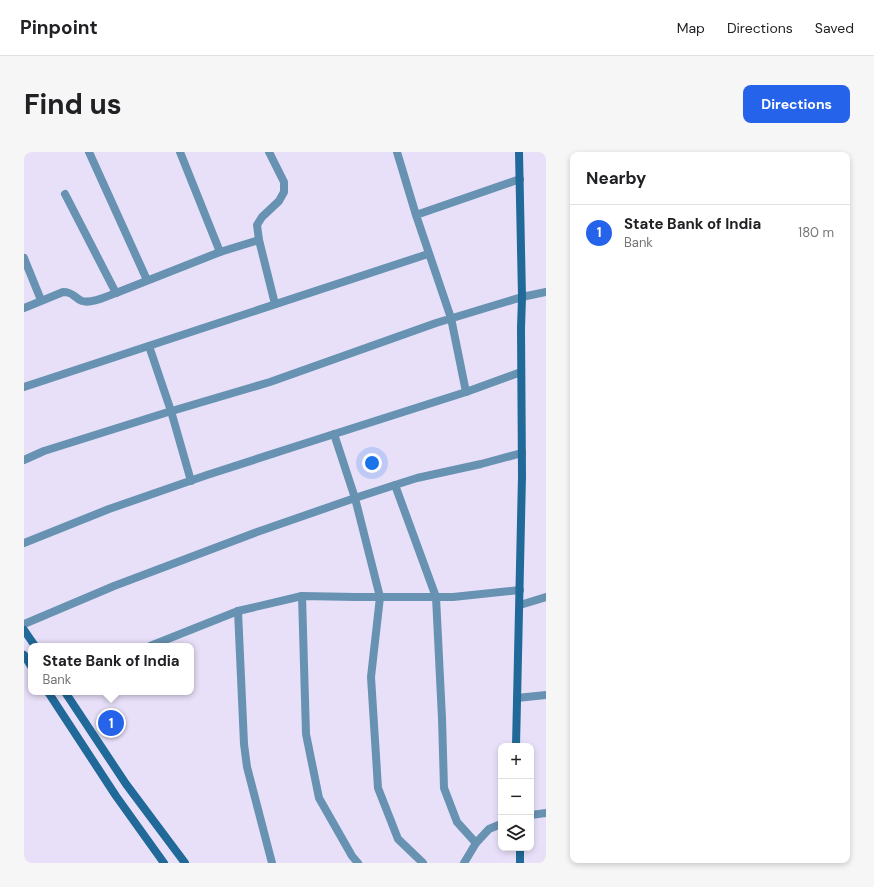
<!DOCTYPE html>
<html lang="en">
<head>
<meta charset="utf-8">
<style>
  :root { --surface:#fff; --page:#f6f6f6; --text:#202124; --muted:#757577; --line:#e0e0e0; --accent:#2563eb }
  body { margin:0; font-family:"DM Sans",sans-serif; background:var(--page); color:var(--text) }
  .controls { position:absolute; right:12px; bottom:12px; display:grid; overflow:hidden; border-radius:8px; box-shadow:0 2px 6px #0003 }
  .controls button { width:36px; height:36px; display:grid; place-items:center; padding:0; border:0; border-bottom:1px solid var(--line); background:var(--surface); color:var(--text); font:20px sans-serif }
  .you { position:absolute; left:348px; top:311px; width:14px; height:14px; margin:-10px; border:3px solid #fff; border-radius:50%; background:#1a73e8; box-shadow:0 0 0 6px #1a73e833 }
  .badge { display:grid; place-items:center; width:26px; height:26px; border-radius:50%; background:var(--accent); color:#fff; font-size:13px; font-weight:700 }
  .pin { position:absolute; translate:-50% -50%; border:2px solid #fff; box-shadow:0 1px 4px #0006 }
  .popup { position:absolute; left:4px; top:491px; width:166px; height:52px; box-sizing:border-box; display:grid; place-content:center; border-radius:8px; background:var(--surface); filter:drop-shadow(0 1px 3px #0005); font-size:13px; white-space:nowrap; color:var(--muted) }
  .popup b { font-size:15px; color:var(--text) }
  .popup::after { content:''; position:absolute; left:50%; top:100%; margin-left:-8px; border:8px solid transparent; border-top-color:var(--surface) }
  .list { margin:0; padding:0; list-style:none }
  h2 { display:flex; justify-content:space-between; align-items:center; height:52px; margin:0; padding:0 16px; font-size:17px }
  h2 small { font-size:13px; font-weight:400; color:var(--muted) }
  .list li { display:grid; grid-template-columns:26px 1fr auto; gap:12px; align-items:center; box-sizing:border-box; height:56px; padding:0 16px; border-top:1px solid var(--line) }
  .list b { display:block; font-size:15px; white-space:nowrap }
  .list p { margin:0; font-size:13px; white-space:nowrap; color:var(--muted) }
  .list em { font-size:13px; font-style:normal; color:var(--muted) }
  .icon { flex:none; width:22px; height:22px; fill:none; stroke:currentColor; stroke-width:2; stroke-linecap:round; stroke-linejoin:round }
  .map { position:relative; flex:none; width:522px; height:711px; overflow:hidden; border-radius:8px }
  header { display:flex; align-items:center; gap:24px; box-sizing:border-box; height:56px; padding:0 20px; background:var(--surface); border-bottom:1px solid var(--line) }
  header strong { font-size:19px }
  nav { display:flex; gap:22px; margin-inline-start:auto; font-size:14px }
  .intro { display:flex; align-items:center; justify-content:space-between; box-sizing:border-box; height:96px; padding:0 24px }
  h1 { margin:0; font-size:28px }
  .button { padding:10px 18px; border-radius:8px; background:var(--accent); color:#fff; font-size:14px; font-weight:700 }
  main { display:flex; gap:24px; padding:0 24px }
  aside { flex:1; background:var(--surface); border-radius:8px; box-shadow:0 2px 6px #0003 }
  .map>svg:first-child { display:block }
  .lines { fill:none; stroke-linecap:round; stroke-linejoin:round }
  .street { stroke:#6792b2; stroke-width:8 }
  .secondary { stroke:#206998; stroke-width:8 }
</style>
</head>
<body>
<header>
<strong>Pinpoint</strong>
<nav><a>Map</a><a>Directions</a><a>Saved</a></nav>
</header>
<div class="intro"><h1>Find us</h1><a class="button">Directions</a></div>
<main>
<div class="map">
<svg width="522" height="711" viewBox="0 0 522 711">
  <rect width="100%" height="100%" fill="#e8e0f9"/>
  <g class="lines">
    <g class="street">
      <path d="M65 0 123 128"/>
      <path d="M156 0 196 100"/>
      <path d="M245 0 260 30V40L255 49 238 65 233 73 235 88 251 152"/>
      <path d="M373 0 392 63 427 166 442 240"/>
      <path d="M41 42 92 141 196 100 235 88"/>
      <path d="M392 63 496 27"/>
      <path d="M0 106 17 148"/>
      <path d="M0 156 39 140C50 140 50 146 58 149 68 152 83 144 92 141"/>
      <path d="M125 194 147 259 167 329"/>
      <path d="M0 235 404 102"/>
      <path d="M310 282 331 346 356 445 347 525 354 636 374 687 399 711"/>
      <path d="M0 308 20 299 141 261 246 230 412 171 498 145 522 140"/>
      <path d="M0 391 85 357 183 323 279 292 442 240 497 220"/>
      <path d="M496 453 522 445"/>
      <path d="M214 459 220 592 223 615 248 711"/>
      <path d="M0 472 90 434 233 380 331 346 371 333"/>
      <path d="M126 494 214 459 278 444"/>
      <path d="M493 546 522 543"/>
      <path d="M507 663 522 661"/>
      <path d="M452 691 433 670 420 636 418 566 412 445 371 333 393 326 457 312 498 301"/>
      <path d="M334 711 328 704 295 646 282 582 278 444 332 445H429L496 438"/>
      <path d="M440 711 452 691 465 677 477 672"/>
    </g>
    <g class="secondary">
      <path d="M0 478 11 494"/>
      <path d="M0 503 7 514"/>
      <path d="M24 540 92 644 140 711"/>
      <path d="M41 540 102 632 161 711"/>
      <path d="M492 594 498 324 497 176 498 145 495 0"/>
      <path d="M496 696V711"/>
    </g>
  </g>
</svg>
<div class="controls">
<button>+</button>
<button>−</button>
<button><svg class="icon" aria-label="layers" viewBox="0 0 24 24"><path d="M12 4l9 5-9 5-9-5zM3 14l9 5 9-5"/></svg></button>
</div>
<div class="you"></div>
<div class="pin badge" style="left:87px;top:571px">1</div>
<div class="popup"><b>State Bank of India</b>Bank</div>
</div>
<aside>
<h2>Nearby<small></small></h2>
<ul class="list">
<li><span class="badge">1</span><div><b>State Bank of India</b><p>Bank</p></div><em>180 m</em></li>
</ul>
</aside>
</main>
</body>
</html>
